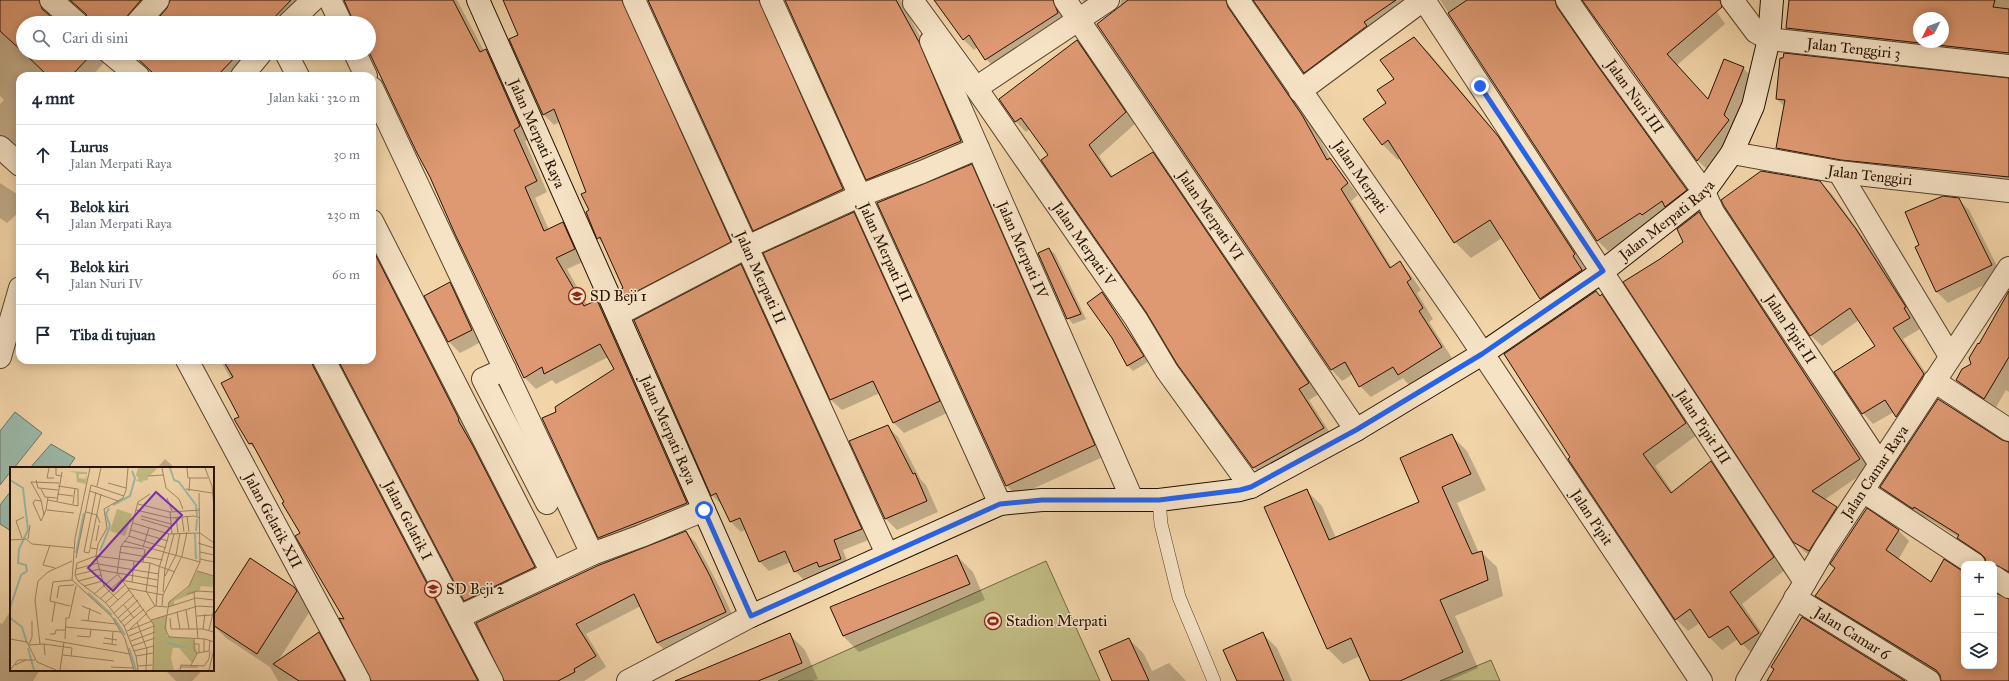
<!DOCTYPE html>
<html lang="id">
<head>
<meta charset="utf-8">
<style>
  :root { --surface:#fff; --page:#f6f6f7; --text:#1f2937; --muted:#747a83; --line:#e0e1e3 }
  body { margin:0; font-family:"IM FELL Great Primer",serif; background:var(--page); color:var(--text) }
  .controls { position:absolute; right:12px; bottom:12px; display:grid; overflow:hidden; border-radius:8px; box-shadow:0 2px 10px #0003 }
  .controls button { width:36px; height:36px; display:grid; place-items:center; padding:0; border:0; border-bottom:1px solid var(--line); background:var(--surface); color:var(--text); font:20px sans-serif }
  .compass { position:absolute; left:1913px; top:12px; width:36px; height:36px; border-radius:50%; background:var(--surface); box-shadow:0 2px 10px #0003; rotate:228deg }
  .stop { position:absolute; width:12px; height:12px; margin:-9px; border:3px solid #2563eb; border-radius:50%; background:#fff }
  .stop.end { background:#2563eb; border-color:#fff; box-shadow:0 1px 4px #0008 }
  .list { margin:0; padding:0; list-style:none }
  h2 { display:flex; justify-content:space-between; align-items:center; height:52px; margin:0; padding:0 16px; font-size:17px }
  h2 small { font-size:13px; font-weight:400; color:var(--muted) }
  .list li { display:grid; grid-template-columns:26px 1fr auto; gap:12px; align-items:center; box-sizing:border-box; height:60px; padding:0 16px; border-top:1px solid var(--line) }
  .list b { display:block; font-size:15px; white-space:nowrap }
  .list p { margin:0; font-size:13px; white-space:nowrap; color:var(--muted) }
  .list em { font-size:13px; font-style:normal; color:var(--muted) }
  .icon { flex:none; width:22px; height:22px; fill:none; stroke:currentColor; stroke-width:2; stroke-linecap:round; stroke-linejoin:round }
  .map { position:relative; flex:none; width:2009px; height:681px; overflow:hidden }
  .search { position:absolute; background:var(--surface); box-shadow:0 2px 10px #0003; left:16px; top:16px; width:360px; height:44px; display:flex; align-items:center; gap:10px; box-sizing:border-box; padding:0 14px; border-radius:22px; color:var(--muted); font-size:15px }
  .panel { position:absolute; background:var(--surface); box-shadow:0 2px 10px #0003; left:16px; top:72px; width:360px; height:292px; border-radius:12px }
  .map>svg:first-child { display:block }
  .green { fill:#c1bb83; stroke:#736642 }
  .water { fill:#9bb8a7; stroke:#6c7564 }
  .shadow { fill:#0003; fill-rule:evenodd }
  .building { fill:#de9972; stroke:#251100; fill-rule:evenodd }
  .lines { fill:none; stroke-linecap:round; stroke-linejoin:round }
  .lane-casing { stroke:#58422a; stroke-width:14 }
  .street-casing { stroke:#58422a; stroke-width:24 }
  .secondary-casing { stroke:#251100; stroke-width:24 }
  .lane { stroke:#f6e3c6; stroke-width:13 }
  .street { stroke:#f6e3c6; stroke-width:22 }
  .secondary { stroke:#f6e3c6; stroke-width:22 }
  .route { stroke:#2563eb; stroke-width:5 }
  .labels { text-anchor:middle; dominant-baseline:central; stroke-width:3; stroke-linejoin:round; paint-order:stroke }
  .street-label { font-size:15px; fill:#251100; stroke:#f6e3c6 }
  .poi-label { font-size:15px; fill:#251100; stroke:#f6e3c6; text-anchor:start }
  .inset-river { fill:none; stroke:#9bb8a7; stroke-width:2 }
  .inset-road { fill:none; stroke:#9f8665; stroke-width:1 }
  .view { fill:#7b2cbf; fill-opacity:0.15; stroke:#7b2cbf; stroke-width:2 }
  .inset-edge { fill:none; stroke:#251100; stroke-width:2 }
</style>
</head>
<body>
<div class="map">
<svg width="2009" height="681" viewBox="0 0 2009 681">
  <rect width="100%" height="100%" fill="#f1d4a8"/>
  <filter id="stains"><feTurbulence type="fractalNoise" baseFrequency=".005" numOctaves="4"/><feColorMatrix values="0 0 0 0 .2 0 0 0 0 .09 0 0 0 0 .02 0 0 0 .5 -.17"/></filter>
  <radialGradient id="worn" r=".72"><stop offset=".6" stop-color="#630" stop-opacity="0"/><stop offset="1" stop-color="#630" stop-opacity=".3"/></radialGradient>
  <g class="green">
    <path d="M1046 561 1100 681H778Z"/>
    <path d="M1491 660 1500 681H1440Z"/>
  </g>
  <g class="water">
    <path d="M15 412 42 433 14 468H11V471L0 485V431Z"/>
    <path d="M51 444 75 458 68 468H30Z"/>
    <path d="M11 491V531L0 524V505Z"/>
  </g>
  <g class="shadow">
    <path d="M0 0H56L49 8V15L57 23H23V53H113L92 76H20L19 148 12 145 0 135V104L4 100 0 96Z"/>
    <path d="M69 0H164L141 23H90L88 16Z"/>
    <path d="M171 0H312L290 23H154L168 9Z"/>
    <path d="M355 0H457L484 51 486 50 497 62 531 138 525 141 547 192 535 198 549 230 563 224 574 235 585 261 567 269 587 305 597 301 608 312 698 515 611 549 599 538 543 419 558 413 616 369 608 357 556 384 552 380 536 389 525 378 456 233 431 177 369 51V23H355Z"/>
    <path d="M503 0H639L741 252 635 308 624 297 625 289 604 244 598 238 587 192 560 122 554 125 543 114 520 35Z"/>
    <path d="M649 0H776L853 200 765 241 754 230Z"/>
    <path d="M786 0H901L929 54 972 152 878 190 867 179Z"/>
    <path d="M936 0H1069V24L997 70 986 59 978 47 974 50 963 39Z"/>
    <path d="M1082 0H1106L1091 9Z"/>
    <path d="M1121 0H1243L1332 161 1358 195 1351 201 1392 268 1400 263 1410 274 1421 290 1417 293 1433 319 1429 322 1452 358 1410 386 1403 378 1371 397 1360 386 1353 374 1342 381 1332 370 1098 25 1120 8Z"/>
    <path d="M1254 0H1423L1315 83 1304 72Z"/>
    <path d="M1440 0H1571L1697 201 1651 223 1608 251 1597 240Z"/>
    <path d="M1584 0H1709L1725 24 1677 65 1708 100 1743 68 1754 79 1739 131 1709 171 1698 161Z"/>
    <path d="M1789 0H2009V61L1797 37 1787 28ZM1919 18H1943V42H1919Z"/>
    <path d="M1414 38 1430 54 1513 153 1590 270 1556 314 1541 299 1502 238 1471 258 1455 242 1401 158 1398 160 1382 144 1387 103Z"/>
    <path d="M1077 41 1087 51 1136 123 1099 156 1113 177 1152 153 1163 163 1319 394 1309 400 1334 439 1264 478 1254 468 1050 155 1030 129 1026 132 1016 122 1000 100Z"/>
    <path d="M132 53H266L245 76H151L148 68Z"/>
    <path d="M2009 79V187L1786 157 1777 148 1784 106 1777 99Z"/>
    <path d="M971 166 982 176 1105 456 1017 496 1006 485Z"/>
    <path d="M1820 182 1831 193 1866 241 1916 318 1914 319 1920 329 1903 339 1934 385 1907 427 1894 412 1873 424 1863 413 1877 347 1859 320 1822 346 1811 336 1723 201Z"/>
    <path d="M0 183 20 196V211L7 223 0 218Z"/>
    <path d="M1958 199 1969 210 2002 276 1948 303 1937 292 1916 248 1920 246Z"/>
    <path d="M853 213 864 224 949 412 904 433 894 423 880 393 842 410 831 400 765 254Z"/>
    <path d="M1699 213 1709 223 1869 469 1824 500 1837 508 1847 518 1819 561 1805 552 1794 541 1661 260 1684 242Z"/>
    <path d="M372 240 545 578 476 611 465 600 339 360H372Z"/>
    <path d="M1049 249 1055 254 1086 319 1073 324 1068 318Z"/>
    <path d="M741 266 751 275 871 539 843 550 850 569 805 581 795 571 791 562 769 571 759 561 746 529 741 532 731 522 722 505 712 495Z"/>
    <path d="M450 284 461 295 483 341 460 353 449 342 426 296Z"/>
    <path d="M1596 292 1614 308 1697 435 1655 466 1673 493 1711 463 1723 475 1785 570 1742 604 1770 645 1754 656 1738 639 1722 650 1710 638 1700 623 1688 631 1676 619 1572 457Z"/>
    <path d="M1102 293 1107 298 1148 362 1133 371 1127 365Z"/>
    <path d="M2009 296V392L2006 390 1995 409 1968 391 1957 380 1973 364 1980 345 2002 304Z"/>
    <path d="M220 360H328L482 681H372L346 621 301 533 258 452 250 444 240 417 231 379Z"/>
    <path d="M887 426 898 437 921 480 926 485 938 512 897 530 886 519 851 442Z"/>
    <path d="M1452 436 1467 451 1486 490 1457 503 1479 553 1481 552 1497 567 1503 596 1455 616 1478 668 1449 681H1371L1360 656 1343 664 1327 648 1306 490 1322 506 1336 538 1421 502Z"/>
    <path d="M2002 441 2009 443V576H1994V564H1986V561L1969 548 1958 537 1925 517 1924 519 1892 498 1881 487Z"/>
    <path d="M165 459 175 468H157Z"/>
    <path d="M1867 510 1899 531 1909 541 1898 560 1931 583 1964 574V666H1994V592L2009 600V681H1942V677L1827 606 1816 596 1835 568 1831 564Z"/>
    <path d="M686 532 696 543 720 588 736 623 668 653 657 643 641 606 586 634 606 667 584 681H505Z"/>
    <path d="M957 556 973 572 985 600 859 652 843 636 832 607Z"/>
    <path d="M294 588 312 608 278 661 318 633 329 644 350 681H278L270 667 226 638 213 625V618Z"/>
    <path d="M11 610V670H40L33 681H0V623L2 624Z"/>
    <path d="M789 634 805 650 818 679 812 681H677Z"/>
    <path d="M1263 634 1277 648 1292 681H1238Z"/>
    <path d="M1129 639 1144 654 1152 671 1169 663 1186 681H1114Z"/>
    <path d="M165 670H203L192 681H176Z"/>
  </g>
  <g class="building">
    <path d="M0 0H39L42 9 58 23H23V52L0 31Z"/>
    <path d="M70 0H141L128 15 125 23H89L86 14Z"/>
    <path d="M170 0H291L269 23H154L167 8Z"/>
    <path d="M344 0H453L480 52 486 49 520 126 514 130 537 181 525 187 544 231 563 222 575 249 556 258 584 306 597 300 687 503 598 538 542 418 556 412 555 407 614 369 600 344 544 374 542 367 524 378 455 234 430 177 417 153 369 52V23H354Z"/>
    <path d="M503 0H622L731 242 624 298 620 290 623 288 600 237 597 239 586 212 589 210 581 194 586 192 554 109 543 115 509 39 518 35Z"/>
    <path d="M648 0H759L843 189 753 231Z"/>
    <path d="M785 0H896L919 42 961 141 866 180Z"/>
    <path d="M934 0H1053L1058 13 985 60 969 35 963 40Z"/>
    <path d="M1128 0H1226L1228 7 1302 115 1327 160 1330 158 1348 183 1341 189 1390 268 1400 261 1411 279 1407 282 1423 308 1419 311 1442 347 1398 375 1393 367 1359 387 1345 362 1331 370 1097 24Z"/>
    <path d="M1253 0H1396L1364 22 1367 26 1304 73Z"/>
    <path d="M1467 0H1555L1557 7 1597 65 1687 190 1665 207 1662 201 1642 215 1640 213 1597 241 1448 13Z"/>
    <path d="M1582 0H1720L1722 7 1667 54 1708 99 1724 59 1744 67 1724 115 1729 120 1697 161Z"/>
    <path d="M1789 0H1995L1993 7 2009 9V53L1786 28ZM1919 18H1943V42H1919Z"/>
    <path d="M1414 37 1498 136 1575 254 1573 256 1582 270 1540 299 1490 220 1454 243 1388 140 1382 145 1363 119 1386 103 1377 90 1394 79 1380 60Z"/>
    <path d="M1077 40 1126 112 1089 145 1111 177 1153 152 1309 383 1299 389 1324 428 1253 468 1177 364 1146 312 1041 160 1048 155 1021 118 1015 122 999 99Z"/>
    <path d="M24 53H93L71 76H48Z"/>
    <path d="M132 53H239L217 76H156Z"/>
    <path d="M1784 53 2009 78V177L1841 160 1776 148 1785 100 1776 99 1780 58H1783Z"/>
    <path d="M972 164 1095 445 1006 486 877 203Z"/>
    <path d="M1761 171 1820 181 1856 229 1906 307 1904 308 1910 318 1893 328 1924 374 1896 417 1885 400 1862 414 1834 372 1875 346 1850 308 1810 336 1724 206 1721 200Z"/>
    <path d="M1943 196 1959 198 1992 265 1936 292 1915 247 1919 245 1905 212Z"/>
    <path d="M854 212 940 401 893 423 873 381 830 400 763 253Z"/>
    <path d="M1699 212 1860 459 1812 491 1837 507 1809 551 1793 542 1623 282 1660 259 1683 242 1677 229Z"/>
    <path d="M372 248 459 419 458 420 473 446 535 567 464 601 338 360H372Z"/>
    <path d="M1049 248 1081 314 1067 319 1038 253Z"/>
    <path d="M741 264 862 529 834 540 841 559 819 567 817 562 794 572 785 551 759 562 740 518 730 522 716 493 711 496 634 320Z"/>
    <path d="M450 282 472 330 448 342 424 296Z"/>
    <path d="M1596 291 1600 296 1602 294 1686 423 1643 454 1671 493 1711 461 1774 557 1730 592 1759 633 1741 645 1728 626 1709 638 1690 609 1675 620 1568 459 1570 457 1504 354Z"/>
    <path d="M2009 291V357L1984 399 1956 380 1962 369 1971 364 1969 358 1978 343 1979 344Z"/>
    <path d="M1102 292 1144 356 1127 366 1112 338 1087 303Z"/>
    <path d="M223 360H312L313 366 478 681H371L339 618 344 619 295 536 300 533 282 503 284 502 252 443 249 444 234 419 239 417 221 383 233 377Z"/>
    <path d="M1938 399 2002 440 2009 442V572L1994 564H1986L1985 558 1981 554 1957 538 1959 535 1914 507 1913 509 1880 487Z"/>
    <path d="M888 425 913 474 915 473 927 501 885 519 849 441Z"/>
    <path d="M1452 434 1471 474 1442 487 1472 554 1482 551 1488 580 1440 600 1463 652 1400 681H1370L1351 638 1327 649 1264 507 1307 489 1329 540 1419 502 1400 458Z"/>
    <path d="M1867 508 1899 530 1886 550 1931 582 1944 559 1964 572V666H1994V592L2009 599V681H1941L1940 675 1936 670 1815 596 1835 568 1830 564 1836 555Z"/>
    <path d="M686 531 710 576 726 612 657 643 634 594 576 624 596 656 574 669 575 672 558 681H504L476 623 597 566Z"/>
    <path d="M957 555 970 584 843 636 830 607Z"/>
    <path d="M250 558 294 587 297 591 257 654 213 625V616Z"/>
    <path d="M1802 617 1905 681H1767L1774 669 1771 667Z"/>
    <path d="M319 632 345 681H299L273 664Z"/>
    <path d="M1263 632 1284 681H1237L1223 650Z"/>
    <path d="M790 633 802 663 758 681H675Z"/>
    <path d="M1129 638 1149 681H1112L1099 651Z"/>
  </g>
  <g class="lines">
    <g class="lane-casing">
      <path id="lane" d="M1159 500 1161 524 1179 597 1214 681"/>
    </g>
    <g class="street-casing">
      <g id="street">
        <path d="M51 0 77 23"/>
        <path d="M330 0 341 23"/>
        <path id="s1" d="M634 0 887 554"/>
        <path id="s2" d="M771 0 1000 504"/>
        <path id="s3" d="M1065 0 1356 430"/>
        <path id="s4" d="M1238 0 1465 327 1701 681"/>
        <path id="s5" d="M1424 0 1805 582"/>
        <path id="s6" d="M1567 0 1607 58 1704 192 1713 212 1880 464"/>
        <path id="s7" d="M1732 0 1756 32 1769 39 2009 66"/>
        <path id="s8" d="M914 3 976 88 1136 319 1167 371 1251 487"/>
        <path d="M137 23 158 0"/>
        <path d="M289 23 313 0"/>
        <path id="s9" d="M931 41 1132 499"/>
        <path d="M110 53 138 76"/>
        <path d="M286 53 298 76"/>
        <path d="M355 53 366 76"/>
        <path d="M242 76 261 53"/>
        <path d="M372 88 592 554"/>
        <path d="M976 88 1108 0"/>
        <path d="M1300 91 1423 0"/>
        <path d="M0 147 20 165"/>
        <path id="s10" d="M1732 153 1839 172 2009 191"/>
        <path d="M1839 172 1950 356"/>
        <path d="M372 221 552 573"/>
        <path d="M619 314 747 247 859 196 922 172 978 148"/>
        <path d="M0 357 20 288"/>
        <path id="s11" d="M187 360 359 681"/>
        <path id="s12" d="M324 360 492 681"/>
        <path d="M505 369 483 379 547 503"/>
        <path d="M1934 381 2009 430"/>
        <path d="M1863 491 1974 564"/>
        <path d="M1994 577 2009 587"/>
        <path id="s13" d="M1795 598 1929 681"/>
        <path d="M459 617 592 554 641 536 704 510"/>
        <path d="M628 681 751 616"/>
        <path id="s14" d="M1747 681 1825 548 2009 268"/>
      </g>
    </g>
    <g class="secondary-casing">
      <g id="secondary">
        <path id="s15" d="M478 0 751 616 1000 504 1042 500H1159L1240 490 1251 487 1356 430 1482 354 1603 271 1704 192 1732 153 1753 106 1769 39 1772 0"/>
      </g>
    </g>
    <use href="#lane" class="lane"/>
    <use href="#street" class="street"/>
    <use href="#secondary" class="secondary"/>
  </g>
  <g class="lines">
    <path class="route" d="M704 510 751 616 1000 504 1042 500H1159L1240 490 1251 487 1356 430 1482 354 1603 271 1480 86"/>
  </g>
  <defs>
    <g id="school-ring" transform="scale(0.9)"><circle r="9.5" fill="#f6e3c6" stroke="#8f2418" stroke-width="1.5"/><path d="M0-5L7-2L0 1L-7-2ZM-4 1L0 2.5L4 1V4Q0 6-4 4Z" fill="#8f2418"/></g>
    <g id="stadium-ring" transform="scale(0.9)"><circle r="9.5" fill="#f6e3c6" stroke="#8f2418" stroke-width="1.5"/><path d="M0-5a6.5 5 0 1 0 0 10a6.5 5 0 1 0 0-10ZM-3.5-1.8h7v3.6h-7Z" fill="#8f2418"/></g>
  </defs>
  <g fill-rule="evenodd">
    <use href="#school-ring" x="577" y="296"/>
    <use href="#school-ring" x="433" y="589"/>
    <use href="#stadium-ring" x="993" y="621"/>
  </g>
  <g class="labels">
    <g class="street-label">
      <text stroke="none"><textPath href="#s7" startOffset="140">Jalan Tenggiri 3</textPath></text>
      <text stroke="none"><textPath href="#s6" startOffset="118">Jalan Nuri III</textPath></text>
      <text stroke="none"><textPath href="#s15" startOffset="146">Jalan Merpati Raya</textPath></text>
      <text stroke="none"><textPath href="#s10" startOffset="140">Jalan Tenggiri</textPath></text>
      <text stroke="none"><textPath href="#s4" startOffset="215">Jalan Merpati</textPath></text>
      <text stroke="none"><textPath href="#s3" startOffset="260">Jalan Merpati VI</textPath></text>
      <text stroke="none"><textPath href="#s15" startOffset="1694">Jalan Merpati Raya</textPath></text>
      <text stroke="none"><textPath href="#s8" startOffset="295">Jalan Merpati V</textPath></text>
      <text stroke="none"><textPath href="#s9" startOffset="228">Jalan Merpati IV</textPath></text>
      <text stroke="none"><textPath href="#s2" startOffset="277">Jalan Merpati III</textPath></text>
      <text stroke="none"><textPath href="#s1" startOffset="305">Jalan Merpati II</textPath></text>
      <text stroke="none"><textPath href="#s6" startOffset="398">Jalan Pipit II</textPath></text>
      <text stroke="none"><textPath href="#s5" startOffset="510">Jalan Pipit III</textPath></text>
      <text stroke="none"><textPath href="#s15" startOffset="470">Jalan Merpati Raya</textPath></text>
      <text stroke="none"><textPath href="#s14" startOffset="245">Jalan Camar Raya</textPath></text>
      <text stroke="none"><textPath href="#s4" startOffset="627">Jalan Pipit</textPath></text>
      <text stroke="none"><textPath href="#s12" startOffset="181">Jalan Gelatik I</textPath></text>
      <text stroke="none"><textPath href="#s11" startOffset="182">Jalan Gelatik XII</textPath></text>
      <text stroke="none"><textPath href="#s13" startOffset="67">Jalan Camar 6</textPath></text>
    </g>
    <g class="poi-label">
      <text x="590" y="296">SD Beji 1</text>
      <text x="446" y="589">SD Beji 2</text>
      <text x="1006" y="621">Stadion Merpati</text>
    </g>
  </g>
  <g transform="translate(10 467)">
    <rect width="204" height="204" fill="#f1d4a8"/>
    <path d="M128 1H144L147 2 138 10V13L132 14 133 16 125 13 129 12 126 8ZM58 4 77 5V7H69V11L75 12 77 8 76 17 67 15 66 6ZM107 42 122 47 115 69 100 64ZM187 104 204 109V120L191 119 189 124 164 134V138L157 140 159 135 177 122ZM156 148 157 169 184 172 187 185 182 196 169 181H163L161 191 164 203H143L145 163 141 153Z" fill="#c1bb83"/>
    <path class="inset-river" d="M160 1 164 13 169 15 186 38 187 49M0 13 13 21 18 63 9 82 8 96 16 98 17 104 11 108 0 141M103 38 120 29 125 11 122 4M186 64 187 52M185 67 186 92M90 84 100 59 96 47 99 41M66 86 74 46M78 126 102 148M0 151 12 160 17 176M104 151 115 168M157 176 175 180M18 181 24 203M119 181 126 203"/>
    <path class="inset-road" d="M39 1 37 11H44M46 1V8L51 9M80 1 65 71 62 113 102 150 115 172 124 203M152 1 156 21 169 32 173 42M177 1 178 11H198M195 1 202 19 204 41M138 9 153 8M26 13 28 21 48 23M98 16 116 21M48 19 68 22V39M87 19 91 1M31 22 35 30 47 31M176 22 202 26M80 24 108 34M179 24 180 11M189 26 190 95 179 119 159 135 155 161 159 170 195 172 204 175M47 27 63 29M140 27 128 35 119 69 111 79 107 106 144 158 143 203M157 31 162 44M38 33 68 39M31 34 25 33 23 36 31 54 36 43 38 30M47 34 52 5M63 37 65 21M128 37 160 45 190 43M37 43 64 46M126 43 160 51 184 49 190 51M76 45 87 48 90 56M160 45 162 67M34 48 31 33 21 15 49 16M131 49 161 57M177 49 179 65M166 50 168 66M172 50 174 65M131 52 161 61M123 56 159 67 190 66 204 76M121 63 158 74M119 69 156 81M12 71 6 54 14 50M18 72 20 58M0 73 16 72 22 77 64 81M86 74 89 58M114 74 190 95M188 76 204 81M40 78 33 98 45 101M111 79 134 82M133 80 139 61M80 82 79 86 74 85 86 25M87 82 80 81 91 27M109 85 153 93M190 85 204 88M66 91 81 18 114 29M190 92 204 95M133 95 135 82M67 96 65 108 68 114 96 136 114 159 126 189 128 203M67 96 86 89 140 96 165 105M140 96 136 124 145 139M88 97 149 107M66 102 88 96M90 103 148 113M187 104 204 109M65 108 90 102M155 109 166 88 170 66M68 114 92 108M122 115 124 94M74 119 93 114M94 119 86 89 88 77 97 61 94 42 113 31 116 23 118 1M94 119 108 133M117 121 153 128M153 125 155 101 164 67M184 125 188 172M84 127 107 108M177 127 187 124 204 125M47 131 49 119 64 118M90 132 111 113 148 120M95 136 115 118M114 138 124 151M60 139 40 134 43 115 62 113M72 139 91 147M146 139 149 101 159 67M152 139 153 128 172 89 177 65M100 140 119 123M158 140 186 131 204 133M176 143 179 162M136 145 145 139 157 140M167 145 170 162M104 146 124 128M187 149 202 148M108 151 128 133M160 151 161 162H193L204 165M71 153 106 157M141 153 188 139 204 140M78 154 80 141M42 155 45 136M111 155 131 138M127 155 136 180M114 159 134 142M55 160 111 165M120 162 137 146M193 162 195 147M199 163 204 142M117 164 142 154M40 167H45L46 163H55M67 169 80 170 81 162M119 169 144 159M94 171 107 173M0 172 17 175 27 195 46 203M35 172 120 187M55 172 56 151H59L66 119M194 172V185M121 174 145 165M93 176 107 178M19 177 22 170V154M30 177 25 133 28 114 38 105 62 94M34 177 62 181 61 189M102 177 103 165M184 177H189V186M19 178 34 177 35 188M122 179 145 171M124 184 144 179M187 186 199 184 200 173M53 188 104 194M126 189 143 186M5 198 16 193M181 198 187 187 184 182V172M128 199 142 198M101 200 124 201M170 200H188M0 203 8 193H25M50 203 54 175M136 203 137 180M170 203 171 198 194 199 199 192 200 184M199 203 204 182"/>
    <path class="view" d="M146 25 172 48 103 124 78 101Z"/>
    <rect width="204" height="204" class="inset-edge"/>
  </g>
  <rect width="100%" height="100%" filter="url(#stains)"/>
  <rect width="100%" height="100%" fill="url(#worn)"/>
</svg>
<div class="controls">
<button>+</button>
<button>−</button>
<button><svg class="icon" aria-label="layers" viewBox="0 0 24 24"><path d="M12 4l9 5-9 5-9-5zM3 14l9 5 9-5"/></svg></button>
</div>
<svg class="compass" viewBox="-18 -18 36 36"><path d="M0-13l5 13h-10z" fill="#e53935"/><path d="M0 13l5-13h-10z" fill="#747a83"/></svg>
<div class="stop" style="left:704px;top:510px"></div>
<div class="stop end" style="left:1480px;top:86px"></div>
<div class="search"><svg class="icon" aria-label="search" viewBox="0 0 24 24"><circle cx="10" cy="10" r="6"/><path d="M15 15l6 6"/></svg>Cari di sini</div>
<section class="panel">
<h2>4 mnt<small>Jalan kaki · 320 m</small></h2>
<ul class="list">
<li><svg class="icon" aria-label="ahead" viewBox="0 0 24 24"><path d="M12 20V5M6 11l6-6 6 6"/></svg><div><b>Lurus</b><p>Jalan Merpati Raya</p></div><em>30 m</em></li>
<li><svg class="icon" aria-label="left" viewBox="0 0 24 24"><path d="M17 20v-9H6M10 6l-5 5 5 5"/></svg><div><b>Belok kiri</b><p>Jalan Merpati Raya</p></div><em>230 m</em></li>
<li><svg class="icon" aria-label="left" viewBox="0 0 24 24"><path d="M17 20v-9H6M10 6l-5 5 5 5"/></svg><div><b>Belok kiri</b><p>Jalan Nuri IV</p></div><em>60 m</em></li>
<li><svg class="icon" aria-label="arrive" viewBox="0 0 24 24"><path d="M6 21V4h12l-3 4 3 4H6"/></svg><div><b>Tiba di tujuan</b></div></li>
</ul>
</section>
</div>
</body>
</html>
